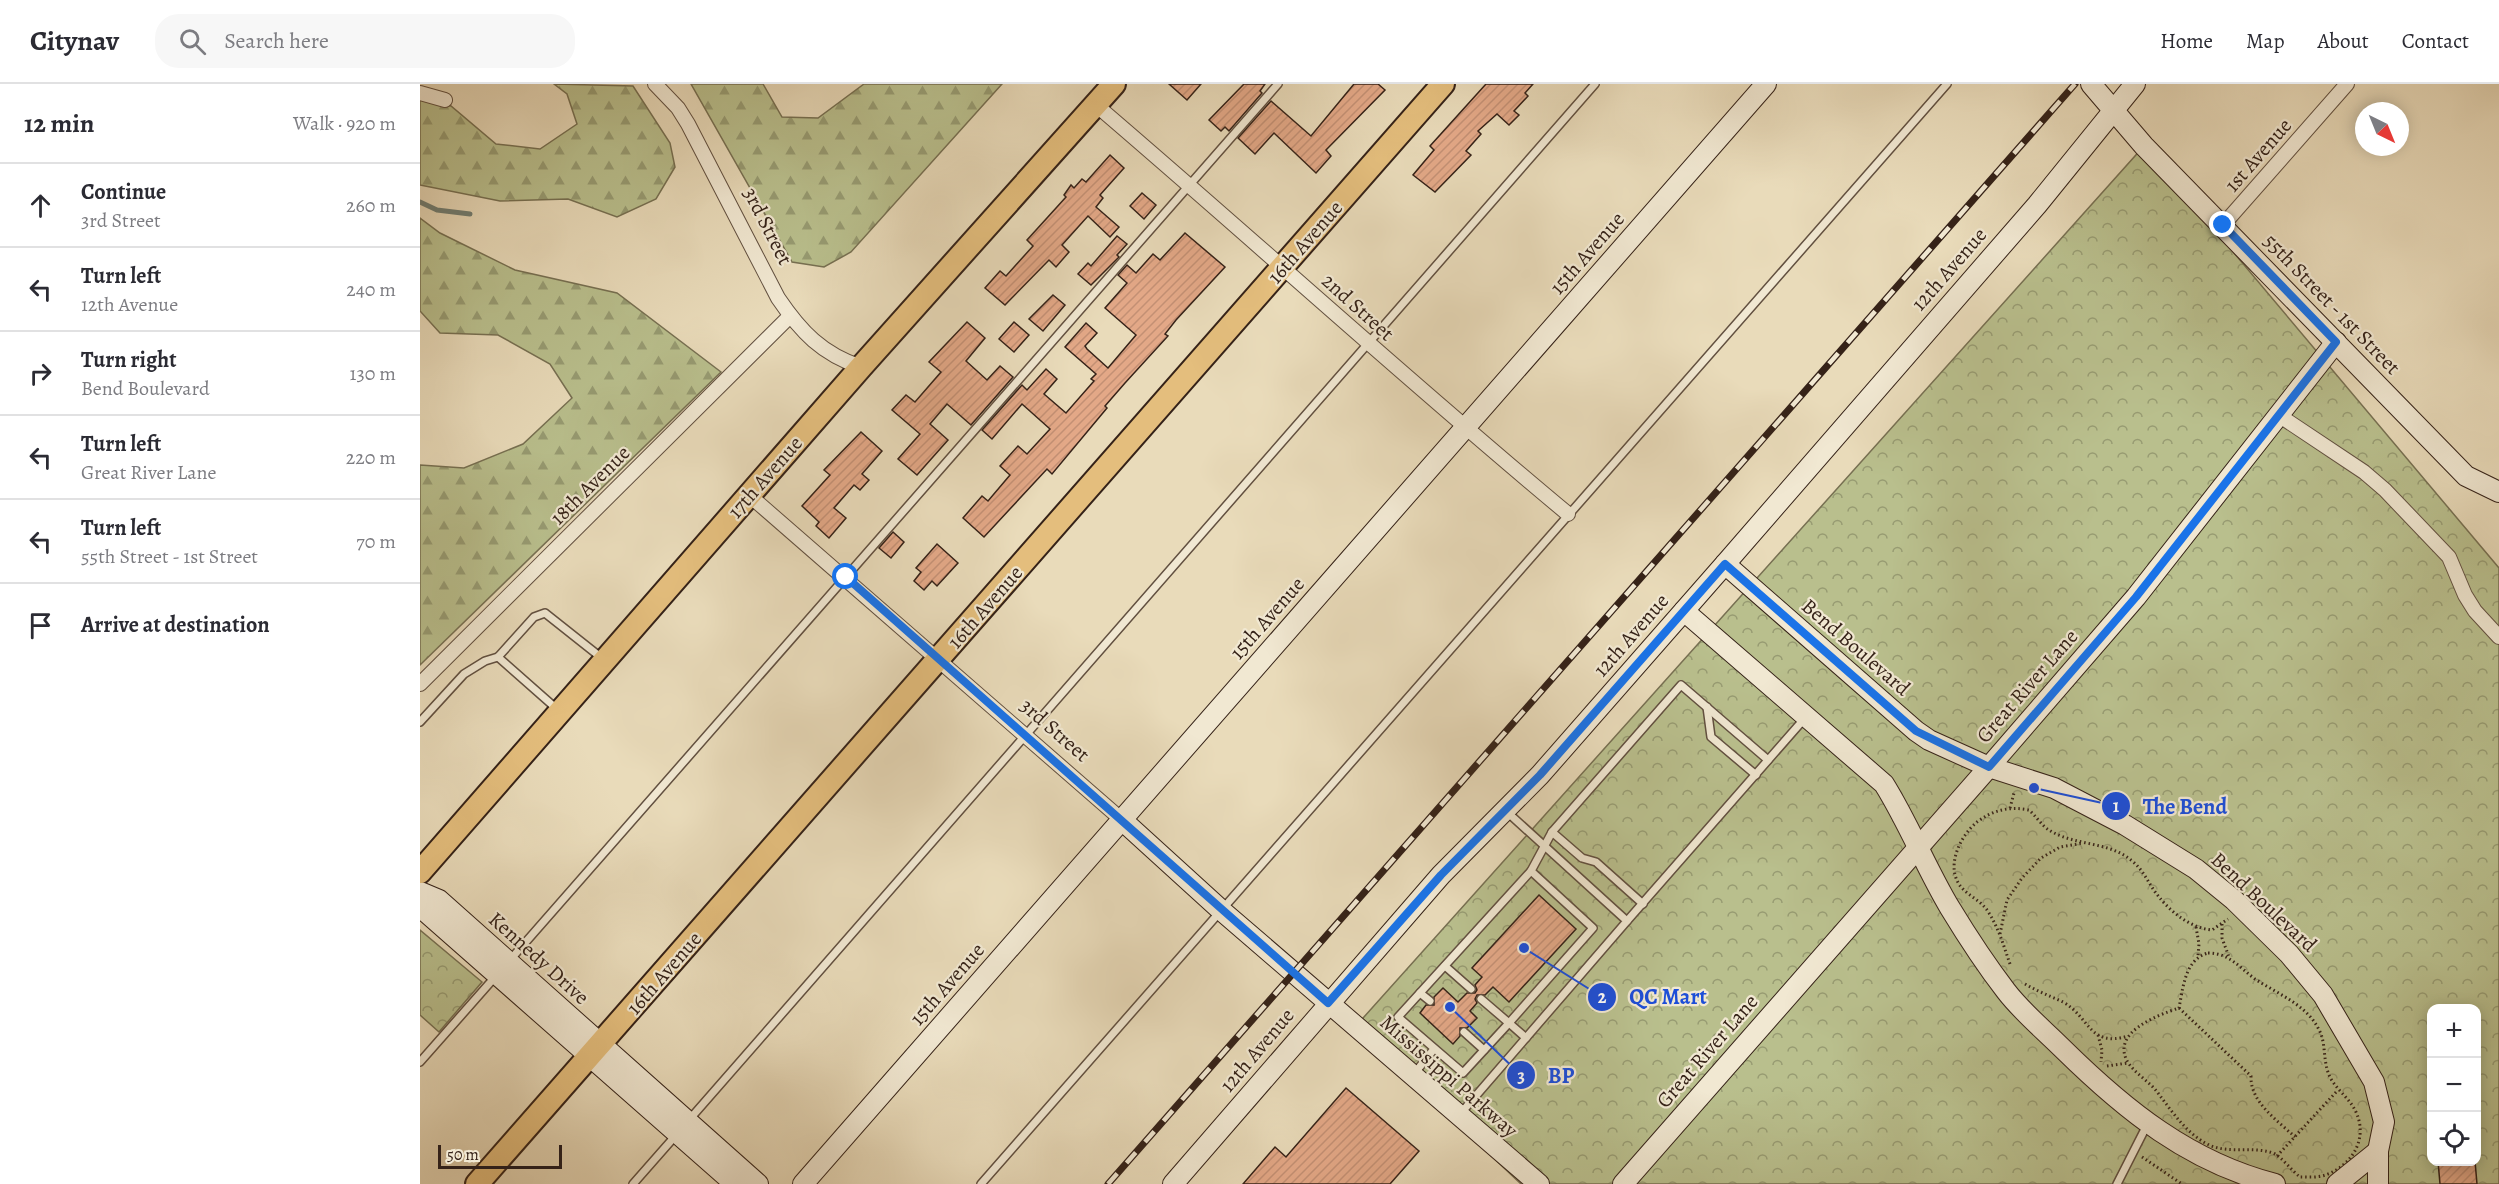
<!DOCTYPE html>
<html lang="en">
<head>
<meta charset="utf-8">
<style>
  :root { --surface:#fff; --page:#f7f7f7; --text:#2b2b33; --muted:#7c7c81; --line:#e1e1e2 }
  body { margin:0; font-family:Alegreya,serif; background:var(--page); color:var(--text) }
  .controls { position:absolute; right:18px; bottom:18px; display:grid; overflow:hidden; border-radius:12px; box-shadow:0 3px 15px #0003 }
  .controls button { width:54px; height:54px; display:grid; place-items:center; padding:0; border:0; border-bottom:2px solid var(--line); background:var(--surface); color:var(--text); font:30px sans-serif }
  .compass { position:absolute; left:1935px; top:18px; width:54px; height:54px; border-radius:50%; background:var(--surface); box-shadow:0 3px 15px #0003; rotate:137deg }
  .scale { position:absolute; left:18px; bottom:15px; width:124px; box-sizing:border-box; padding-left:6px; border:3px solid #352218; border-top:0; font-size:16px; line-height:21px; white-space:nowrap; color:#352218; -webkit-text-stroke:4px #f1e8d2; paint-order:stroke }
  .stop { position:absolute; width:18px; height:18px; margin:-14px; border:4px solid #1a73e8; border-radius:50%; background:#fff }
  .stop.end { background:#1a73e8; border-color:#fff; box-shadow:0 2px 6px #0008 }
  .list { margin:0; padding:0; list-style:none }
  h2 { display:flex; justify-content:space-between; align-items:center; height:78px; margin:0; padding:0 24px; font-size:26px }
  h2 small { font-size:20px; font-weight:400; color:var(--muted) }
  .list li { display:grid; grid-template-columns:39px 1fr auto; gap:18px; align-items:center; box-sizing:border-box; height:84px; padding:0 24px; border-top:2px solid var(--line) }
  .list b { display:block; font-size:22px; white-space:nowrap }
  .list p { margin:0; font-size:20px; white-space:nowrap; color:var(--muted) }
  .list em { font-size:20px; font-style:normal; color:var(--muted) }
  .icon { flex:none; width:33px; height:33px; fill:none; stroke:currentColor; stroke-width:2; stroke-linecap:round; stroke-linejoin:round }
  .map { position:relative; flex:none; width:2079px; height:1100px; overflow:hidden }
  header { display:flex; align-items:center; gap:36px; box-sizing:border-box; height:84px; padding:0 30px; background:var(--surface); border-bottom:2px solid var(--line) }
  header strong { font-size:28px }
  nav { display:flex; gap:33px; margin-inline-start:auto; font-size:21px }
  .search { width:420px; height:54px; background:var(--page); display:flex; align-items:center; gap:15px; box-sizing:border-box; padding:0 21px; border-radius:24px; color:var(--muted); font-size:22px }
  main { display:flex }
  aside { flex:1; background:var(--surface) }
  .map>svg:first-child { display:block }
  .forest { fill:url(#forest-firs); stroke:#777052; stroke-width:1.5 }
  .park { fill:url(#park-crowns); stroke:#777052; stroke-width:1.5; fill-rule:evenodd }
  .lines { fill:none; stroke-linecap:round; stroke-linejoin:round }
  .stream { stroke:#707e74; stroke-width:5 }
  .building { fill:url(#building-hatch); stroke:#352218; stroke-width:1.5 }
  .lane-casing { stroke:#625040; stroke-width:10 }
  .street-casing { stroke:#625040; stroke-width:16 }
  .secondary-casing { stroke:#352218; stroke-width:22 }
  .primary-casing { stroke:#352218; stroke-width:26 }
  .path { stroke:#352218; stroke-width:3; stroke-dasharray:1.5 3; stroke-linecap:butt }
  .lane { stroke:#f1e8d2; stroke-width:7 }
  .street { stroke:#f1e8d2; stroke-width:14 }
  .secondary { stroke:#f1e8d2; stroke-width:20 }
  .primary { stroke:#e4be7d; stroke-width:22 }
  .rail-casing { stroke:#352218; stroke-width:7 }
  .rail { stroke:#f1e8d2; stroke-width:4.5; stroke-dasharray:14; stroke-linecap:butt }
  .route { stroke:#1a73e8; stroke-width:8 }
  .labels { text-anchor:middle; dominant-baseline:central; stroke-width:4.5; stroke-linejoin:round; paint-order:stroke }
  .street-label { font-size:21px; fill:#352218; stroke:#f1e8d2 }
  .leader { fill:none; stroke:#1d4ed8; stroke-width:2 }
  .callout-dot { fill:#1d4ed8; stroke:#f1e8d2; stroke-width:2 }
  .mark-label { font-size:18px; text-anchor:middle; font-weight:bold; fill:#fff }
  .callout-label { font-size:22px; text-anchor:middle; font-weight:bold; fill:#1d4ed8; stroke:#f1e8d2; stroke-width:4.5; stroke-linejoin:round; paint-order:stroke }
</style>
</head>
<body>
<header>
<strong>Citynav</strong>
<div class="search"><svg class="icon" aria-label="search" viewBox="0 0 24 24"><circle cx="10" cy="10" r="6"/><path d="M15 15l6 6"/></svg>Search here</div>
<nav><a>Home</a><a>Map</a><a>About</a><a>Contact</a></nav>
</header>
<main>
<aside>
<h2>12 min<small>Walk · 920 m</small></h2>
<ul class="list">
<li><svg class="icon" aria-label="ahead" viewBox="0 0 24 24"><path d="M12 20V5M6 11l6-6 6 6"/></svg><div><b>Continue</b><p>3rd Street</p></div><em>260 m</em></li>
<li><svg class="icon" aria-label="left" viewBox="0 0 24 24"><path d="M17 20v-9H6M10 6l-5 5 5 5"/></svg><div><b>Turn left</b><p>12th Avenue</p></div><em>240 m</em></li>
<li><svg class="icon" aria-label="right" viewBox="0 0 24 24"><path d="M7 20v-9h11M14 6l5 5-5 5"/></svg><div><b>Turn right</b><p>Bend Boulevard</p></div><em>130 m</em></li>
<li><svg class="icon" aria-label="left" viewBox="0 0 24 24"><path d="M17 20v-9H6M10 6l-5 5 5 5"/></svg><div><b>Turn left</b><p>Great River Lane</p></div><em>220 m</em></li>
<li><svg class="icon" aria-label="left" viewBox="0 0 24 24"><path d="M17 20v-9H6M10 6l-5 5 5 5"/></svg><div><b>Turn left</b><p>55th Street - 1st Street</p></div><em>70 m</em></li>
<li><svg class="icon" aria-label="arrive" viewBox="0 0 24 24"><path d="M6 21V4h12l-3 4 3 4H6"/></svg><div><b>Arrive at destination</b></div></li>
</ul>
</aside>
<div class="map">
<svg width="2079" height="1100" viewBox="0 0 2079 1100">
  <defs>
    <pattern id="forest-firs" width="22" height="20" patternUnits="userSpaceOnUse" patternTransform="scale(1.5)"><rect width="22" height="20" fill="#b9bf8d"/><path d="M5 1l3.5 6h-7zM16 11l3.5 6h-7z" fill="#979b72"/></pattern>
    <pattern id="park-crowns" width="20" height="18" patternUnits="userSpaceOnUse" patternTransform="scale(1.5)"><rect width="20" height="18" fill="#b9bf8d"/><path d="M2 6a3 3 0 1 1 6 0M12 15a3 3 0 1 1 6 0" fill="none" stroke="#979b72"/></pattern>
    <pattern id="building-hatch" width="6" height="6" patternUnits="userSpaceOnUse" patternTransform="scale(1.5)"><rect width="6" height="6" fill="#e3a887"/><path d="M-1 1l2-2M0 6l6-6M5 7l2-2" fill="none" stroke="#c39074"/></pattern>
  </defs>
  <rect width="100%" height="100%" fill="#e9dbba"/>
  <filter id="stains"><feTurbulence type="fractalNoise" baseFrequency=".00333" numOctaves="4"/><feColorMatrix values="0 0 0 0 .2 0 0 0 0 .09 0 0 0 0 .02 0 0 0 .5 -.17"/></filter>
  <radialGradient id="worn" r=".72"><stop offset=".6" stop-color="#630" stop-opacity="0"/><stop offset="1" stop-color="#630" stop-opacity=".3"/></radialGradient>
  <g class="forest">
    <path d="M134 0 213 2 250 59 255 83 236 115 197 133 148 115 80 117 0 101V15L31 22 76 60 120 65 157 40 147 10Z"/>
    <path d="M271 0H343L362 33 398 34 444 0H582L431 168 404 183 372 178Z"/>
    <path d="M0 134 20 149 95 186 197 209 301 288 0 581V381L44 384 103 360 152 314 130 280 78 251 20 249 0 227Z"/>
  </g>
  <g class="park">
    <path d="M1724 62 2079 484V1100H1101L935 943ZM2012 924H2056V1078H2012Z"/>
    <path d="M0 846 62 898 19 948 0 931Z"/>
  </g>
  <g class="lines">
    <path class="stream" d="M0 118 17 126 50 130"/>
  </g>
  <g class="building">
    <path d="M749 0H781L767 16Z"/>
    <path d="M824 0H845L840 7 842 9 809 47 805 43 801 47 789 36Z"/>
    <path d="M934 0H958L965 6 906 66 911 72 896 89 854 49 835 70 818 54 851 17 891 52Z"/>
    <path d="M1066 0H1113L1105 9 1108 12 1094 27 1099 31 1089 41 1077 30 1058 47 1061 50 1046 67 1051 71 1015 108 993 91 1014 66 1010 62Z"/>
    <path d="M690 71 704 84 680 111 683 114 676 123 699 143 690 153 668 132 642 161 649 168 636 183 629 176 585 221 565 204 580 187 586 192 613 162 607 156 646 113 644 111 651 101 654 104 662 95 666 98Z"/>
    <path d="M722 109 736 121 724 135 710 122Z"/>
    <path d="M765 149 805 183 756 236 745 250 748 252 705 299 685 322 687 324 632 390 627 385 564 453 543 434 562 412 568 417 590 391 580 382 598 362 607 370 630 345 602 320 572 355 562 346 602 301 607 306 626 285 637 295 624 310 646 329 674 297 671 295 676 290 645 263 666 239 677 249 665 262 667 265 688 284 716 251 685 224 707 199 698 191 707 181 716 189 733 170 740 176Z"/>
    <path d="M697 152 707 160 697 171 699 173 671 201 658 190 668 179 671 182Z"/>
    <path d="M633 211 645 221 623 247 609 235Z"/>
    <path d="M547 238 565 254 546 277 567 296 580 282 593 293 551 341 527 320 510 340 528 356 497 391 478 375 500 350 472 326 486 311 495 318 521 288 509 278Z"/>
    <path d="M594 238 609 251 594 268 579 255Z"/>
    <path d="M441 348 462 367 442 390 449 396 440 406 434 401 414 424 426 434 409 454 396 442 399 438 382 422 410 391 404 386Z"/>
    <path d="M473 448 484 458 471 474 459 464Z"/>
    <path d="M517 460 538 479 517 502 512 497 504 506 494 497 501 488 496 484Z"/>
    <path d="M1119 811 1156 845 1089 918 1073 903 1065 911H1057L1055 915 1057 919 1050 927 1057 934 1047 944H1040V952L1033 960 1000 929 1006 921H1014V913L1023 904 1038 918 1047 909H1055L1057 906 1055 901 1062 893 1052 884Z"/>
    <path d="M926 1004 999 1067 970 1100H823L855 1063 866 1073Z"/>
    <path d="M2018 1077H2055L2057 1100H2020Z"/>
  </g>
  <g class="lines">
    <g class="lane-casing">
      <g id="lane">
        <path d="M78 573 138 626"/>
        <path d="M1287 623 1291 653 1336 691"/>
        <path d="M0 638 44 590 65 577 78 573 114 533 125 529 183 575"/>
        <path d="M1132 748 1162 774 1176 778 1223 820"/>
        <path d="M1207 837 1385 634"/>
        <path d="M90 876 858 0"/>
        <path d="M1025 882 1051 905"/>
        <path d="M1000 909 1010 917"/>
        <path d="M1061 915 1089 939 1043 989 978 933 1111 787"/>
        <path d="M1044 948 1064 966"/>
        <path d="M1106 954 1089 939 1173 844 1111 787 1132 748 1261 601 1348 676"/>
        <path d="M0 978 75 893"/>
        <path d="M994 990 1014 965"/>
        <path d="M1041 1029 1207 837 1086 727"/>
        <path d="M269 1036 1175 0"/>
        <path d="M213 1100 257 1050"/>
        <path d="M561 1100 1527 0"/>
        <path d="M1697 1100 1727 1041"/>
      </g>
    </g>
    <g class="street-casing">
      <g id="street">
        <path d="M235 0 258 24 268 40 358 214C381 248 402 270 441 283"/>
        <path d="M0 9 25 16"/>
        <path d="M676 21C834 156 988 297 1148 430"/>
        <path d="M1803 141 1927 0"/>
        <path d="M1857 330 1944 388 1965 406 2029 473 2045 511 2055 527 2079 553"/>
        <path d="M329 411 702 736"/>
        <path d="M0 600 370 232"/>
      </g>
    </g>
    <g class="secondary-casing">
      <g id="secondary">
        <path d="M1671 0 1724 62 2046 392 2079 408"/>
        <path d="M1305 480 1496 647 1509 656 1569 683 1634 704 1705 741 1776 785 1814 816 1869 870 1903 911 1954 998 1964 1038 1958 1067V1100"/>
        <path d="M1264 527 1464 700C1489 740 1506 784 1530 824 1547 852 1566 881 1586 907 1602 928 1624 946 1643 965 1705 1026 1769 1078 1855 1100"/>
        <path d="M702 736 802 827 1119 1100"/>
        <path d="M0 808 19 816 338 1100"/>
        <path d="M0 819 7 829 315 1100"/>
        <path d="M383 1100 1346 0"/>
        <path d="M753 1100 1021 791 1120 691 1305 480 1617 121 1715 0"/>
        <path d="M1203 1100 1569 683 1716 513 1916 258"/>
        <path d="M1917 1100 1958 1067"/>
      </g>
    </g>
    <g class="primary-casing">
      <g id="primary">
        <path d="M0 788 441 283 694 0"/>
        <path d="M57 1100 1023 0"/>
      </g>
    </g>
    <g class="path">
      <path d="M1590 724 1594 709"/>
      <path d="M1802 840V854L1809 873"/>
      <path d="M1776 843 1779 860 1778 872"/>
      <path d="M1580 850 1587 816 1602 794 1621 774 1640 763 1663 759"/>
      <path d="M1788 869C1809 869 1819 883 1835 895 1859 911 1889 921 1901 950 1906 964 1903 981 1911 995 1918 1007 1930 1015 1936 1028 1948 1054 1933 1080 1908 1090 1899 1094 1889 1093 1880 1093 1872 1087 1862 1073 1853 1069 1832 1062 1810 1070 1789 1061 1767 1050 1753 1029 1738 1009 1730 998 1717 991 1709 980 1688 949 1738 931 1759 924 1763 904 1765 875 1788 869Z"/>
      <path d="M1590 880C1584 863 1579 845 1569 829 1562 817 1550 813 1542 804 1524 784 1540 752 1557 738 1573 726 1590 722 1609 726 1616 732 1622 742 1629 746 1654 762 1688 757 1711 776 1724 786 1729 801 1739 813 1752 829 1771 844 1792 846L1808 835"/>
      <path d="M1605 900C1617 907 1630 912 1643 918 1670 933 1669 964 1708 952"/>
      <path d="M1759 924 1831 992C1830 1018 1857 1036 1875 1053"/>
      <path d="M1678 951 1682 966 1681 978"/>
      <path d="M1687 982 1708 979"/>
      <path d="M1857 1072 1918 1006"/>
      <path d="M1722 1073 1762 1100"/>
    </g>
    <use href="#lane" class="lane"/>
    <use href="#street" class="street"/>
    <use href="#secondary" class="secondary"/>
    <use href="#primary" class="primary"/>
    <g class="rail-casing">
      <path id="rail" d="M688 1100 1655 0"/>
    </g>
    <use href="#rail" class="rail"/>
  </g>
  <g class="lines">
    <path class="route" d="M426 493 908 919 1021 791 1120 691 1305 480 1496 647 1569 683 1716 513 1916 258 1803 141"/>
  </g>
  <g class="labels">
    <g class="street-label">
      <text transform="translate(1838 71) rotate(-49)">1st Avenue</text>
      <text transform="translate(348 142) rotate(63)">3rd Street</text>
      <text transform="translate(885 158) rotate(-49)">16th Avenue</text>
      <text transform="translate(1167 169) rotate(-49)">15th Avenue</text>
      <text transform="translate(1529 185) rotate(-49)">12th Avenue</text>
      <text transform="translate(1912 220) rotate(46)">55th Street - 1st Street</text>
      <text transform="translate(938 223) rotate(42)">2nd Street</text>
      <text transform="translate(345 393) rotate(-49)">17th Avenue</text>
      <text transform="translate(170 401) rotate(-45)">18th Avenue</text>
      <text transform="translate(565 523) rotate(-49)">16th Avenue</text>
      <text transform="translate(847 534) rotate(-49)">15th Avenue</text>
      <text transform="translate(1211 551) rotate(-49)">12th Avenue</text>
      <text transform="translate(1436 563) rotate(41)">Bend Boulevard</text>
      <text transform="translate(1607 602) rotate(-49)">Great River Lane</text>
      <text transform="translate(635 646) rotate(41)">3rd Street</text>
      <text transform="translate(1844 818) rotate(43)">Bend Boulevard</text>
      <text transform="translate(119 874) rotate(42)">Kennedy Drive</text>
      <text transform="translate(244 889) rotate(-49)">16th Avenue</text>
      <text transform="translate(527 900) rotate(-49)">15th Avenue</text>
      <text transform="translate(837 966) rotate(-50)">12th Avenue</text>
      <text transform="translate(1287 967) rotate(-49)">Great River Lane</text>
      <text transform="translate(1029 992) rotate(41)">Mississippi Parkway</text>
    </g>
  </g>
  <path class="leader" d="M1614 704L1696 722M1104 864L1182 913M1030 923L1101 991"/>
  <g class="callout-dot">
    <circle cx="1614" cy="704" r="6"/>
    <circle cx="1104" cy="864" r="6"/>
    <circle cx="1030" cy="923" r="6"/>
    <circle cx="1696" cy="722" r="15"/>
    <circle cx="1182" cy="913" r="15"/>
    <circle cx="1101" cy="991" r="15"/>
  </g>
  <g class="mark-label">
    <text x="1696" y="728">1</text>
    <text x="1182" y="919">2</text>
    <text x="1101" y="998">3</text>
  </g>
  <g class="callout-label">
    <text x="1765" y="730">The Bend</text>
    <text x="1248" y="920">QC Mart</text>
    <text x="1141" y="999">BP</text>
  </g>
  <rect width="100%" height="100%" filter="url(#stains)"/>
  <rect width="100%" height="100%" fill="url(#worn)"/>
</svg>
<div class="controls">
<button>+</button>
<button>−</button>
<button><svg class="icon" aria-label="locate" viewBox="0 0 24 24"><circle cx="12" cy="12" r="6"/><path d="M12 2v4M12 18v4M2 12h4M18 12h4"/></svg></button>
</div>
<svg class="compass" viewBox="-18 -18 36 36"><path d="M0-13l5 13h-10z" fill="#e53935"/><path d="M0 13l5-13h-10z" fill="#7c7c81"/></svg>
<div class="scale">50 m</div>
<div class="stop" style="left:426px;top:493px"></div>
<div class="stop end" style="left:1803px;top:141px"></div>
</div>
</main>
</body>
</html>
